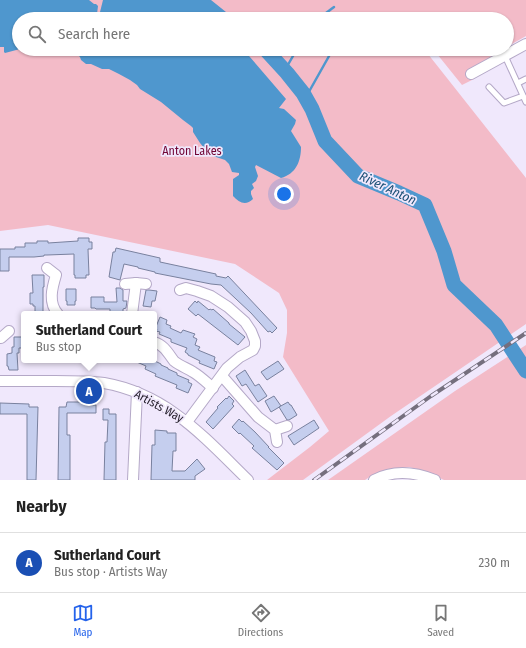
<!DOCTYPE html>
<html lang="en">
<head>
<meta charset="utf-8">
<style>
  :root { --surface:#fff; --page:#f2f2f2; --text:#222; --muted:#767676; --line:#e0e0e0; --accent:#2563eb }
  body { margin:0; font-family:"Fira Sans Condensed",sans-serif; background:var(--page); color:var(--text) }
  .you { position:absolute; left:284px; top:194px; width:14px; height:14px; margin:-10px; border:3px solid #fff; border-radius:50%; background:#1a73e8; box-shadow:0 0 0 6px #1a73e833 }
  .badge { display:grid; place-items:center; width:26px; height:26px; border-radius:50%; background:var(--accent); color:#fff; font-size:13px; font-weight:700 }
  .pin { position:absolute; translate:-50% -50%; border:2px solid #fff; box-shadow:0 1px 4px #0006 }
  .popup { position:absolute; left:21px; top:311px; width:136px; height:52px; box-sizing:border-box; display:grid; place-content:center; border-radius:4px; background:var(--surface); filter:drop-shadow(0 1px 3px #0005); font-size:13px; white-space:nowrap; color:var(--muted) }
  .popup b { font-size:15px; color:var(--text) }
  .popup::after { content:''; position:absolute; left:50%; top:100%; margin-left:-8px; border:8px solid transparent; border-top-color:var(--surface) }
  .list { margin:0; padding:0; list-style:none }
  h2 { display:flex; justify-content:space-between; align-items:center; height:52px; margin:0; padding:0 16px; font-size:17px }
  h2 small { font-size:13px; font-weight:400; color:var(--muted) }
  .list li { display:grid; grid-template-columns:26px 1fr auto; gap:12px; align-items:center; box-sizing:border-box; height:60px; padding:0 16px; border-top:1px solid var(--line) }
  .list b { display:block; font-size:15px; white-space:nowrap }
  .list p { margin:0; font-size:13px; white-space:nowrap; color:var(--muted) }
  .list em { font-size:13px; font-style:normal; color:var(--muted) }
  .icon { flex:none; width:22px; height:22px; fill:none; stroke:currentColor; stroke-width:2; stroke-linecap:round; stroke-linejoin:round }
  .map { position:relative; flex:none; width:526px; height:480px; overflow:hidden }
  .search { position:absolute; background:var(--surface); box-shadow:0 1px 3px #0004; left:12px; right:12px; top:12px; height:44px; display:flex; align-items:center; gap:10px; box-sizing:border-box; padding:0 14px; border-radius:22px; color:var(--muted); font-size:15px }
  .sheet { height:112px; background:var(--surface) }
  nav { display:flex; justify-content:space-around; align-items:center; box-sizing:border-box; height:56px; border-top:1px solid var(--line); background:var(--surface); font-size:11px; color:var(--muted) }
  nav a { display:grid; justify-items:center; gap:2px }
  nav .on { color:var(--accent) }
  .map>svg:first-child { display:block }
  .green { fill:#f3bbc8 }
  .water { fill:#4f97ce }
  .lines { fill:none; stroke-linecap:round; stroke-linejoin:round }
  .stream { stroke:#4f97ce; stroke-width:2.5 }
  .river { stroke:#4f97ce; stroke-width:15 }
  .building { fill:#c5ceee; stroke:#79819e }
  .service-casing { stroke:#b4a8c7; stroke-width:7 }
  .minor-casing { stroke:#b4a8c7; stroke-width:12 }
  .service { stroke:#fff; stroke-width:5 }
  .minor { stroke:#fff; stroke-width:10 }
  .rail-casing { stroke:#756f7e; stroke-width:4 }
  .rail { stroke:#f0e8fc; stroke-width:2.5; stroke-dasharray:8; stroke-linecap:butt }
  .labels { text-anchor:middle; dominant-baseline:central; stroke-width:3.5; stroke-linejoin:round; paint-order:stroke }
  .park-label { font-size:12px; fill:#710535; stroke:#f0e8fc }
  .street-label { font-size:12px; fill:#221d29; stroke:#f0e8fc }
  .water-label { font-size:13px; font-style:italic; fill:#1b5076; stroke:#f0e8fc }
</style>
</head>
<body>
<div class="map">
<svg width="526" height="480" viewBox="0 0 526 480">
  <rect width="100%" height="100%" fill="#f0e8fc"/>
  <g class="green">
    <path d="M0 0H526V36L510 45 511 47 469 71 474 79 462 85 433 49H507V19H19V49H424L526 178V324L391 416 303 480H267L310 447 329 431 283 357 287 333V310L279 293 235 264 48 225 0 231Z"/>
    <path d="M526 345V480H444L425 471 409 467 399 468 382 471 371 476 365 480H328L455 391Z"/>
  </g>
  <g class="water">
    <path d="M0 0H89L94 4H96L98 6 97 14 98 16 100 12 103 0H211L226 12 232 19H19L20 49 5 53 4 52V47H0Z"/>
    <path d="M56 49H243L286 99 279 108 284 109 296 120 295 124 291 131 301 147C301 161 296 174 281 178L256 165 255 167 258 176 256 181 252 184 254 188 251 191V194L253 199C246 206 239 203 233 196V179L239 175V173L232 172 229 164 225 160 210 155 200 143 193 132V128L191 126 183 120 161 102 140 89 137 85 130 80 119 74 109 69H102L91 64H86L81 60 80 57 74 51C72 51 70 51 68 51 61 53 64 56 56 49Z"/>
  </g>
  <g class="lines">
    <g class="stream">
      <path d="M318 19 334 7"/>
      <path d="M285 70 297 49"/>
      <path d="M306 97 333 49"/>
    </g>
    <path class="river" d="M265 49 287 73 303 93 312 109 325 141 358 176 399 193 425 205 444 251 454 285 496 325 526 371"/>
  </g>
  <g class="building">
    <path d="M78 238H89V242H92V249H88L89 275H86V278H75V275H74V254L47 255H44V256L34 257H9V271H0V249H15V247H25V243H37V241H48V243L78 241Z"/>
    <path d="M116 248 160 258V262L216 274V276L226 278 228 276 277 328 272 333 270 331 268 332 251 313 221 285 211 284 155 273V272L138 268V267L124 264 120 280 109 277 113 252H115Z"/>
    <path d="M32 275H44V287H43V314H35V306H33V304H30V293H33Z"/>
    <path d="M116 288H120L123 290V301H127L126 308 123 309V313L110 314V309H96L95 308H91V297H104V302H117Z"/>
    <path d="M66 289H76V301H75V305H67V301H66Z"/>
    <path d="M146 290H149L157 291 155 301H152L151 307 143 306Z"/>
    <path d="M195 301 197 303 198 301 209 310 210 309 212 310 213 309 229 323V324L245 337 238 345 198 314 196 316 188 309Z"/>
    <path d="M160 317 167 320 166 324 171 326 170 328 181 333 183 330 195 334 193 337 197 339 195 345 200 347 198 350 215 357 214 361 217 362 214 369 199 363 200 361 188 355V354L185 352 187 348 171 342V339L159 334 160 332 156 331 157 329H155Z"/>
    <path d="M14 337H24V348H19V353H17L18 370H9L8 366H7V354L12 353V347H14Z"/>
    <path d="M132 360H153L161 364V365L168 368V369L177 373V375L189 380 188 382 192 384 188 393 176 388 177 385 155 376 156 374 145 369 146 366Z"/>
    <path d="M278 361 284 369 267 380 261 372Z"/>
    <path d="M245 370 255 386 259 384 267 396 258 402 246 384 242 386 236 376Z"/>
    <path d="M229 396 234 401 232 404 234 406 213 429 206 422 218 408 217 407 226 398 227 399Z"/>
    <path d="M274 396 281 406 271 412 265 401Z"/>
    <path d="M67 402H88V405H96V413H67V435H70V480H58L59 407H66Z"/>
    <path d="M288 402 290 405H291L297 415 289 420H287L279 407Z"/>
    <path d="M0 403 29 404V407H38L36 480H27V414H0Z"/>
    <path d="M103 409H109V414H116V480H104L105 442H107L108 420H103Z"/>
    <path d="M239 419 242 422 243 421 255 432 269 447H268L284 463 277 470 252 448 254 446 240 433 239 434 232 427Z"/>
    <path d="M314 420 319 428 294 445 288 436Z"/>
    <path d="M155 430 167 431V433H176V451H173L172 471H185L197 459 205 469 195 476V480H151L152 445H155Z"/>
  </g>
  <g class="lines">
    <g class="service-casing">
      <g id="service">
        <path d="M505 56 526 102"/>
        <path d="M518 83 526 79"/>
        <path d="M489 87 504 103 523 96"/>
      </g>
    </g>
    <g class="minor-casing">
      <g id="minor">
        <path d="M471 74 526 44"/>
        <path d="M47 268 56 275C52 288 48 303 58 314"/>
        <path d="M136 283 146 284"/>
        <path d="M125 284 136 283 132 314"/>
        <path d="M180 290 186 288 197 291 211 296 228 307 245 322 251 331 255 341V346L253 350 240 357 227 368 187 422"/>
        <path d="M0 338H1L9 331"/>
        <path d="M154 342C164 345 168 353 174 361 180 366 187 368 193 372 200 376 206 382 213 388"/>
        <path d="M222 376 258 417 275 430 277 442"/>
        <path d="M0 381C18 381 37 381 55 381 71 381 87 381 104 383 167 394 204 437 248 480"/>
        <path d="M275 430 287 426"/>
        <path d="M133 480 137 392"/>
        <path d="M374 480C393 470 415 472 435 480"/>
      </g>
    </g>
    <use href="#service" class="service"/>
    <use href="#minor" class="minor"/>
    <g class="rail-casing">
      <path id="rail" d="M314 480 431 396 526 333"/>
    </g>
    <use href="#rail" class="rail"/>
  </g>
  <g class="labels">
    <g class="park-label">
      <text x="192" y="151">Anton Lakes</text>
    </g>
    <g class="street-label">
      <text transform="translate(159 406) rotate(29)">Artists Way</text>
    </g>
    <g class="water-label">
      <text transform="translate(388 188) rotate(25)">River Anton</text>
    </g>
  </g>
</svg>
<div class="you"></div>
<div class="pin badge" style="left:89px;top:391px;background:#1a4fb4">A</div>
<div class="popup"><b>Sutherland Court</b>Bus stop</div>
<div class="search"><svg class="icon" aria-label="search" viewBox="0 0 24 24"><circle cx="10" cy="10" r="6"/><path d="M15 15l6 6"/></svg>Search here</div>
</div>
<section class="sheet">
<h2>Nearby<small></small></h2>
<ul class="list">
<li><span class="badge" style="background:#1a4fb4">A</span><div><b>Sutherland Court</b><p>Bus stop · Artists Way</p></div><em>230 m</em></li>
</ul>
</section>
<nav>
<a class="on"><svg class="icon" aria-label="map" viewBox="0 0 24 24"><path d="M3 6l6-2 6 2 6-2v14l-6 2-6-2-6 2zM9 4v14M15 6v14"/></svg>Map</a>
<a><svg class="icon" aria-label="directions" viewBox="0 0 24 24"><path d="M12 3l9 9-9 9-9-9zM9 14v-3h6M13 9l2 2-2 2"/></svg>Directions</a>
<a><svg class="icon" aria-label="saved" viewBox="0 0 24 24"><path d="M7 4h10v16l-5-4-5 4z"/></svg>Saved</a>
</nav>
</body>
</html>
